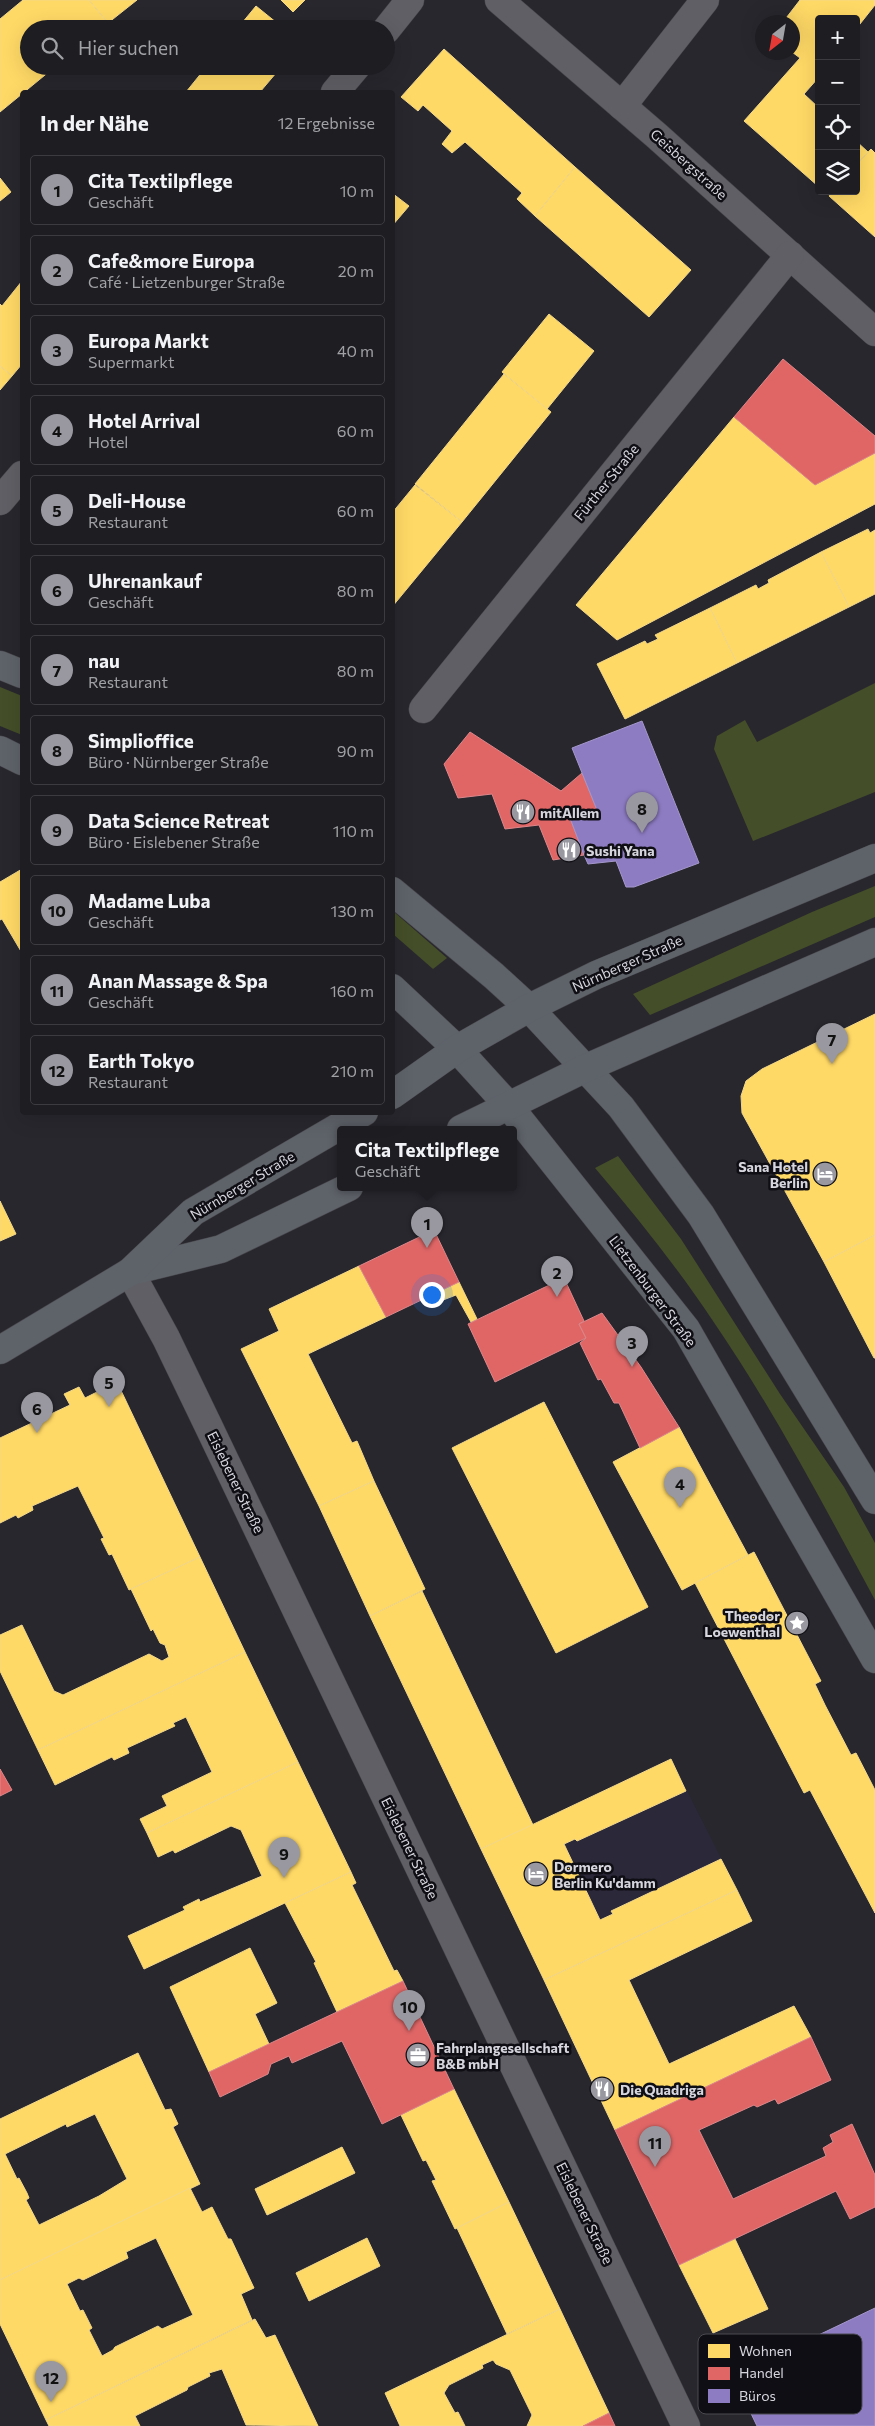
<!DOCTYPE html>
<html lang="de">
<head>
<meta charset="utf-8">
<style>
  :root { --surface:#1e1d22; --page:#26262a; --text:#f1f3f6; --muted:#a1a2a5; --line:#3c3b40; --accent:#9998a0 }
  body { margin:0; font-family:Commissioner,sans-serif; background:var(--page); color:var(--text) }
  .controls { position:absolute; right:15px; top:15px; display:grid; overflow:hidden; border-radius:5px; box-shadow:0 5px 20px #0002 }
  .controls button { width:45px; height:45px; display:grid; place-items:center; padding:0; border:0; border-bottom:1px solid var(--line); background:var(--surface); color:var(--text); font:25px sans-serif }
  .compass { position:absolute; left:755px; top:15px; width:45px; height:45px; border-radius:50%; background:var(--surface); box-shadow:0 5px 20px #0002; rotate:211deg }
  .you { position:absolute; left:431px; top:1294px; width:18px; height:18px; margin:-12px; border:4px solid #fff; border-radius:50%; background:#1a73e8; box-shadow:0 0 0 8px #1a73e833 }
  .badge { display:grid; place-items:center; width:32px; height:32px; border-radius:50%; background:var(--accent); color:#111; font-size:16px; font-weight:700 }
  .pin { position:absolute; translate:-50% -41px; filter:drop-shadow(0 1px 2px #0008) }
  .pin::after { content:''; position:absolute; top:26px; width:18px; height:15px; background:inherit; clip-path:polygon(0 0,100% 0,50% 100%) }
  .popup { position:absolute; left:337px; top:1126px; width:180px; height:65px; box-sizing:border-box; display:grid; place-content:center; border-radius:5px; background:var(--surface); filter:drop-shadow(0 1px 4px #0005); font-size:16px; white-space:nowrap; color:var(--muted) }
  .popup b { font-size:19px; color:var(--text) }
  .popup::after { content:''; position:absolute; left:50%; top:100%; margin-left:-10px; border:10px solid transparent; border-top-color:var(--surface) }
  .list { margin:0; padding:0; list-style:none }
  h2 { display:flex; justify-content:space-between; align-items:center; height:65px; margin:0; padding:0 20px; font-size:21px }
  h2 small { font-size:16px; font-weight:400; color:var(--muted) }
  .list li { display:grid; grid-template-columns:32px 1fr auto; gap:15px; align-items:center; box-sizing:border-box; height:70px; margin:0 10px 10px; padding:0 10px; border:1px solid var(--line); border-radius:5px }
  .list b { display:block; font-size:19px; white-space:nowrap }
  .list p { margin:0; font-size:16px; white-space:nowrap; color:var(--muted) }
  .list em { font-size:16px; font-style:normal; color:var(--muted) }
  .icon { flex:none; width:28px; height:28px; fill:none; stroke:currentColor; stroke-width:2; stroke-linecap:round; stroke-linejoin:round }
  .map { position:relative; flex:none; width:875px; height:2426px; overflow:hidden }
  .search { position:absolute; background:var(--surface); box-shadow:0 5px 20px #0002; left:20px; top:20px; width:375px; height:55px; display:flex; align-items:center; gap:12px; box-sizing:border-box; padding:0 18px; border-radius:28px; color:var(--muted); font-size:19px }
  .panel { position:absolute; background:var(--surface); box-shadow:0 5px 20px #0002; left:20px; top:90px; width:375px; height:1025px; border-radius:5px }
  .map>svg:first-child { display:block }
  .built { fill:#2b2839 }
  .green { fill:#444e28 }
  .homes { fill:#ffd966; stroke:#f3d88a; fill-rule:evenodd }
  .shops { fill:#e06666; stroke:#dd878a }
  .offices { fill:#8e7cc3; stroke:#a497cb }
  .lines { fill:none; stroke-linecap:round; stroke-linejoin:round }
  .street-casing { stroke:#45444a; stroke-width:29 }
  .secondary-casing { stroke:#45444a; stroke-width:29 }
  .street { stroke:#605f65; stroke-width:28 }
  .secondary { stroke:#5e6269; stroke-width:28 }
  .labels { text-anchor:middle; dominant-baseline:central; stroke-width:5; stroke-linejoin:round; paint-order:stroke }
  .street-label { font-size:14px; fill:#d6d5de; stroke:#0f0e14 }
  .poi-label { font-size:14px; font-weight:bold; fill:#d6d5de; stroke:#0f0e14; text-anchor:start }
  .key { fill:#0f0e14; stroke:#4b4a51; stroke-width:1 }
  .key-label { font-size:14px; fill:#d6d5de }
</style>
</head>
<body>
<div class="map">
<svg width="875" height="2426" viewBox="0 0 875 2426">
  <rect width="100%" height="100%" fill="#28272e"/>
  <path class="built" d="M671 1759 737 1890 544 1980 481 1849Z"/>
  <g class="green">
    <path d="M875 683V792L753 841 714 749 717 736 745 720 757 742Z"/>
    <path d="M0 687 22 696V735L0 726Z"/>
    <path d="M875 886V917L650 1015 633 994 812 912Z"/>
    <path d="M393 911 447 958 433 969 393 934Z"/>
    <path d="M618 1156 681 1239 780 1394 844 1487 875 1543V1600C824 1506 774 1410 713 1321 677 1267 637 1217 595 1168Z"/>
  </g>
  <g class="homes">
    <path d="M23 0H89L108 23 101 29H29V66H56L0 112V19Z"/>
    <path d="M89 0H137L108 23Z"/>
    <path d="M281 0H305L293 12Z"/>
    <path d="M800 0H875V5L856 29V19H819V77L804 94 819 108V187L744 121 800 58 792 52V22H783Z"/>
    <path d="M256 6 277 23 276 25 281 29H237Z"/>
    <path d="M444 49 575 167 535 216 517 199 522 193 465 142 452 153 442 144 452 131 423 105 418 111 401 97Z"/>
    <path d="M207 66H282L260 92H186Z"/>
    <path d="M856 141 868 152 856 165Z"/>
    <path d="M871 149 875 153V237L829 196 833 191H856V165Z"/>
    <path d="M575 167 691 270 649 317 535 216Z"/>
    <path d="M0 178 11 192 0 201Z"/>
    <path d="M392 193 409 206 392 226Z"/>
    <path d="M22 281V364L12 376 0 366V304L2 306Z"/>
    <path d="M549 314 594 351 547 409 502 372Z"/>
    <path d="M0 366 12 376 0 390Z"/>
    <path d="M504 374 551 412 462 522 415 484Z"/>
    <path d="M734 417 815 485 875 453V504L617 640 576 605Z"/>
    <path d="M415 485 462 522 392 607V513Z"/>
    <path d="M868 529 870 533 875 530V594L849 607 821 552Z"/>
    <path d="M821 552 849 607 737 663 710 608 756 585 758 589 769 583 768 580Z"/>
    <path d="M710 608 737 663 625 719 597 664 645 641 647 644 658 639 655 635Z"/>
    <path d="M22 869V953L2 919 0 920V882Z"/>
    <path d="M875 1014V1235L824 1262 742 1113 741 1096 746 1081 762 1069Z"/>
    <path d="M0 1201 16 1234 0 1241Z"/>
    <path d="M875 1235V1358H874L824 1262Z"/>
    <path d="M359 1266 386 1317 308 1354 352 1443 357 1441 374 1481 319 1506 241 1349 279 1331 269 1309Z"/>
    <path d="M459 1282 477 1319 471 1322 456 1295 438 1302 434 1293Z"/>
    <path d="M117 1382 200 1557 129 1590 112 1554 109 1555 101 1539 104 1538 78 1486 32 1506 33 1510 18 1518 16 1515 0 1523V1438L70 1405 64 1394 79 1387 85 1398Z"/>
    <path d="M544 1402 648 1607 556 1653 452 1448Z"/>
    <path d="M679 1427 748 1555 682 1590 613 1462Z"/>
    <path d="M374 1481 425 1589 370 1616 319 1506Z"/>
    <path d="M754 1552 821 1681 815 1684 825 1705 851 1755 856 1753 875 1790V1913L810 1790 804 1793 695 1583Z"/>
    <path d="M200 1557 245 1652 38 1750 0 1671V1635L22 1625 54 1691 63 1695 149 1654 162 1661 169 1657 165 1645 160 1643 153 1629 151 1631 131 1589Z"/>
    <path d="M422 1591 533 1825 481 1849 370 1616Z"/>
    <path d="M245 1652 298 1762 147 1833 140 1819 167 1806 162 1796 212 1772 186 1717 173 1723 175 1726 127 1748 129 1753 114 1760 112 1757 55 1785 38 1750Z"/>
    <path d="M671 1759 686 1791 577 1841 575 1839 564 1844 600 1920 613 1914 611 1911 721 1859 737 1890 544 1980 481 1849Z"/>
    <path d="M298 1762 351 1872 144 1969 128 1936 185 1910 183 1907 199 1899 200 1902 262 1876 241 1830 231 1826 175 1853 173 1850 158 1857 147 1833Z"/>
    <path d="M351 1872 356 1883 352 1885 394 1971 397 1970 403 1981 337 2012 314 1963 316 1962 285 1903Z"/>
    <path d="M737 1890 752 1921 629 1980 669 2064 794 2006 811 2037 615 2130 544 1980Z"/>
    <path d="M250 1948 277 2003 255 2014 269 2044 209 2072 170 1987Z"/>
    <path d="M138 2053 165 2110 171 2109 178 2124 173 2127 200 2184 0 2280V2119ZM95 2114 127 2179 99 2196 39 2225 26 2200 29 2198 27 2193 19 2178 17 2179 5 2154 66 2124 67 2127Z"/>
    <path d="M454 2089 509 2202 455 2229 432 2181 436 2180 426 2160 423 2161 401 2115Z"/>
    <path d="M342 2147 355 2173 267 2215 255 2189Z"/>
    <path d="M190 2188 202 2212 212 2207 228 2239H231L254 2288 241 2294 252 2320 46 2420 0 2324V2280ZM156 2238 193 2315 162 2329 158 2326 115 2347 113 2350 102 2356 89 2330 92 2328 83 2310 80 2311 67 2284 79 2278 83 2280 128 2258 126 2252Z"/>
    <path d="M509 2202 560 2309 507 2334 457 2228Z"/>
    <path d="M367 2238 380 2266 309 2301 296 2273Z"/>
    <path d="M735 2239 768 2309 713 2333 679 2265Z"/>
    <path d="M560 2309 609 2413 583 2426H527L532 2415 510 2370 496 2364 493 2360 482 2365 483 2368 449 2385 444 2393 455 2413 458 2412 465 2426H400L385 2393Z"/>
    <path d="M255 2319 266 2338 275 2335 318 2426 246 2425 222 2369 209 2373 210 2376 188 2387 187 2390 135 2416 140 2426H49L46 2420Z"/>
  </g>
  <g class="shops">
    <path d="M783 359 875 436V453L815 485 734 417Z"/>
    <path d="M470 732 561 791 582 773 599 815 589 818 587 811 579 812 570 818 584 855 553 860 539 825 505 829 492 794 458 798 444 764Z"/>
    <path d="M434 1230 459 1282 386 1317 359 1266Z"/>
    <path d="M564 1278 584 1321 579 1324 586 1338 495 1382 468 1324Z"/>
    <path d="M602 1313 641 1367 679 1427 640 1448 619 1403H614L601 1379 598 1380 580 1343 586 1338 579 1324Z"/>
    <path d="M0 1769 12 1790 0 1796Z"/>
    <path d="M403 1981 454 2089 382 2124 342 2041 292 2063 289 2056 271 2064 268 2074 220 2097 209 2072Z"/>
    <path d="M811 2037 831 2080 778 2104 775 2099 757 2107 754 2105 699 2130 733 2199 826 2156 823 2148 833 2142 830 2135 852 2124 875 2175V2207L850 2219 836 2191 679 2265 615 2130Z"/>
    <path d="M609 2413 615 2426H583Z"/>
  </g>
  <g class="offices">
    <path d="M642 721 699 863 634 887H626L616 861 588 864 584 855 570 818 579 812 587 811 589 818 599 815 572 748Z"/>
    <path d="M875 2308V2426H757L733 2376Z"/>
  </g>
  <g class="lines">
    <g class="street-casing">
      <g id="street">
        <path d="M499 0 657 136 875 332"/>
        <path d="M386 30 410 0"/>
        <path d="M335 92 357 66"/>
        <path d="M622 106 705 0"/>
        <path d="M0 501 22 475"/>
        <path d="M423 709 790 255"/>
        <path d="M130 1272 166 1338 207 1423 686 2426"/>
      </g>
    </g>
    <g class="secondary-casing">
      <g id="secondary">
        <path d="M0 665 22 674"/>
        <path d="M0 750 22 761"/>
        <path d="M392 891 494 976 529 1008 621 1107 701 1215 875 1500"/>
        <path d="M392 988 457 1049 508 1105 686 1329 875 1659"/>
        <path d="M392 1095 457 1049 529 1008 596 975 875 858"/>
        <path d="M461 1129 586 1068 875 942"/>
        <path d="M132 1271 221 1249 349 1187"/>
        <path d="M0 1350 130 1272 193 1212 364 1112"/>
      </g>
    </g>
    <use href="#street" class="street"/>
    <use href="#secondary" class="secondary"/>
  </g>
  <defs>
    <g id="restaurant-disc" transform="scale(1.25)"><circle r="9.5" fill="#9998a0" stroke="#0f0e14"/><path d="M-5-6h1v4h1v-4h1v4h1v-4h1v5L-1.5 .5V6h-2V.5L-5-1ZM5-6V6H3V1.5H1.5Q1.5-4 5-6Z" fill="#fff"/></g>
    <g id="hotel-disc" transform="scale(1.25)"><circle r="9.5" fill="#9998a0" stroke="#0f0e14"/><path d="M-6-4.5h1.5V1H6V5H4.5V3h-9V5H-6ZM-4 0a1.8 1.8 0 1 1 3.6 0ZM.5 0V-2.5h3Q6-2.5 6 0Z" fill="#fff"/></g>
    <g id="sight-disc" transform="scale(1.25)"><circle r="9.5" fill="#9998a0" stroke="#0f0e14"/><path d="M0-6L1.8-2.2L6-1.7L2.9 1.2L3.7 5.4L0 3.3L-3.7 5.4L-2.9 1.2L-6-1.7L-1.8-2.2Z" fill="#fff"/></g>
    <g id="office-disc" transform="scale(1.25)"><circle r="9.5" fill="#9998a0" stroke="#0f0e14"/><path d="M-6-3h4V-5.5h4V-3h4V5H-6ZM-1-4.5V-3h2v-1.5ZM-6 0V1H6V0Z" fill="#fff"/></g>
  </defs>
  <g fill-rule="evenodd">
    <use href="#restaurant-disc" x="523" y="812"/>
    <use href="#restaurant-disc" x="569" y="850"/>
    <use href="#hotel-disc" x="825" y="1174"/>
    <use href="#sight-disc" x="797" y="1623"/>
    <use href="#hotel-disc" x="536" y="1874"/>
    <use href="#office-disc" x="418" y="2055"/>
    <use href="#restaurant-disc" x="602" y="2089"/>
  </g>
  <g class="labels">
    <g class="street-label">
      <text transform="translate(689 164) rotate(42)">Geisbergstraße</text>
      <text transform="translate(606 482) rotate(-51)">Fürther Straße</text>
      <text transform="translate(627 963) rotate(-24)">Nürnberger Straße</text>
      <text transform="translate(242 1185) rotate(-31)">Nürnberger Straße</text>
      <text transform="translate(653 1291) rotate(53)">Lietzenburger Straße</text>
      <text transform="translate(236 1482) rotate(64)">Eislebener Straße</text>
      <text transform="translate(410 1848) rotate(64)">Eislebener Straße</text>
      <text transform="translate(585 2213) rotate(64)">Eislebener Straße</text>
    </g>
    <g class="poi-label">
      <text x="540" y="812">mitAllem</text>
      <text x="586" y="850">Sushi Yana</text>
      <text x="808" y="1166" text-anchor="end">Sana Hotel<tspan x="808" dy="16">Berlin</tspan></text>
      <text x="780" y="1615" text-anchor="end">Theodor<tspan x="780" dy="16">Loewenthal</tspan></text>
      <text x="554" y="1866">Dormero<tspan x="554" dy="16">Berlin Ku'damm</tspan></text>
      <text x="436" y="2047">Fahrplangesellschaft<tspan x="436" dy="16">B&amp;B mbH</tspan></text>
      <text x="620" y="2089">Die Quadriga</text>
    </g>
  </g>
  <rect x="698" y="2334" width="164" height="80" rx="8" class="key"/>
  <rect x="708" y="2344" width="22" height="14" fill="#ffd966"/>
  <rect x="708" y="2367" width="22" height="13" fill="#e06666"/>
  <rect x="708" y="2389" width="22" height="14" fill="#8e7cc3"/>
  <g class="key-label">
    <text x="739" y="2356">Wohnen</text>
    <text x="739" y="2378">Handel</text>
    <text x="739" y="2401">Büros</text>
  </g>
</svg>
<div class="controls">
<button>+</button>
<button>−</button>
<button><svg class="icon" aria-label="locate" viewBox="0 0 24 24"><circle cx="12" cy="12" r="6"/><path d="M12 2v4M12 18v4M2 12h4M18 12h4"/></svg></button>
<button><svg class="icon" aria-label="layers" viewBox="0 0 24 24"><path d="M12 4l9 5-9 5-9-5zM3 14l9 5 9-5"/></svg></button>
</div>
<svg class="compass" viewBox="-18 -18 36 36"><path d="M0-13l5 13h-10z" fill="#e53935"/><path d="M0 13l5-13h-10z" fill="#a1a2a5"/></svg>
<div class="you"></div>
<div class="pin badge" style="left:427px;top:1248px">1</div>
<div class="popup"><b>Cita Textilpflege</b>Geschäft</div>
<div class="pin badge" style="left:557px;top:1297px">2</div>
<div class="pin badge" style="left:632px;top:1367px">3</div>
<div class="pin badge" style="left:680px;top:1508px">4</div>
<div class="pin badge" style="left:109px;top:1407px">5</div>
<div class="pin badge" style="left:37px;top:1433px">6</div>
<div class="pin badge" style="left:832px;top:1064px">7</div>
<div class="pin badge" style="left:642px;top:833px">8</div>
<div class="pin badge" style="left:284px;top:1878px">9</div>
<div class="pin badge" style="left:409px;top:2031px">10</div>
<div class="pin badge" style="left:655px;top:2167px">11</div>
<div class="pin badge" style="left:51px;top:2402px">12</div>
<div class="search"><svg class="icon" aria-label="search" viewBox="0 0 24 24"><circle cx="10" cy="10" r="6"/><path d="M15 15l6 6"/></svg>Hier suchen</div>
<section class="panel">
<h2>In der Nähe<small>12 Ergebnisse</small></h2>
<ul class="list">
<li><span class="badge">1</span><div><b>Cita Textilpflege</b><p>Geschäft</p></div><em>10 m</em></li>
<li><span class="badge">2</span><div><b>Cafe&amp;more Europa</b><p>Café · Lietzenburger Straße</p></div><em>20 m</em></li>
<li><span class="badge">3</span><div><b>Europa Markt</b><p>Supermarkt</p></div><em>40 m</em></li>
<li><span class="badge">4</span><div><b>Hotel Arrival</b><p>Hotel</p></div><em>60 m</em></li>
<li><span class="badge">5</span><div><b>Deli-House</b><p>Restaurant</p></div><em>60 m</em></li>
<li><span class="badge">6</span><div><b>Uhrenankauf</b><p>Geschäft</p></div><em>80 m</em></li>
<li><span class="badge">7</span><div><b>nau</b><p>Restaurant</p></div><em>80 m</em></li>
<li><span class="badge">8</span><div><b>Simplioffice</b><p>Büro · Nürnberger Straße</p></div><em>90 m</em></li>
<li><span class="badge">9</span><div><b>Data Science Retreat</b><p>Büro · Eislebener Straße</p></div><em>110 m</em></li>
<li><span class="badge">10</span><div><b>Madame Luba</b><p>Geschäft</p></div><em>130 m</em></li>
<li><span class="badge">11</span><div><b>Anan Massage &amp; Spa</b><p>Geschäft</p></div><em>160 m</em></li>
<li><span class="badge">12</span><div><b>Earth Tokyo</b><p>Restaurant</p></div><em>210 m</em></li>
</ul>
</section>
</div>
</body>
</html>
